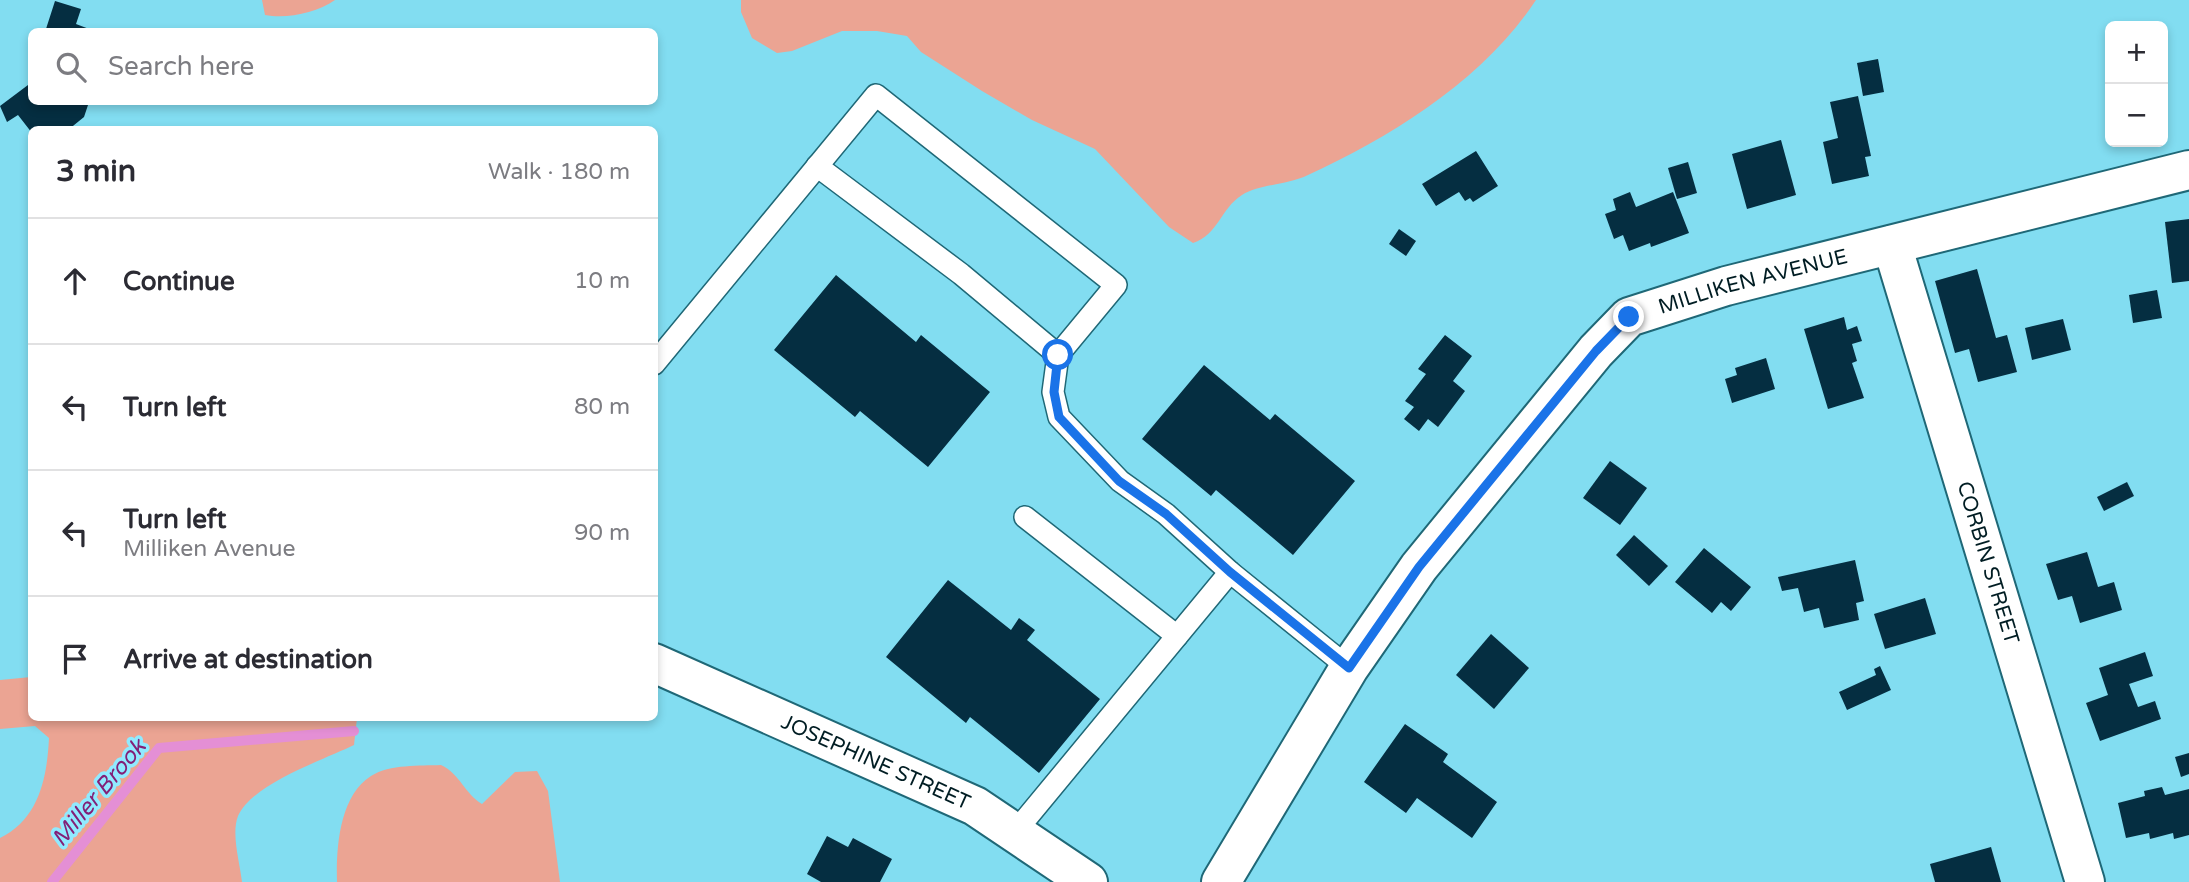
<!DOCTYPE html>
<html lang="en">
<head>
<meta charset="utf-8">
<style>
  :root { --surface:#fff; --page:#f7f7f7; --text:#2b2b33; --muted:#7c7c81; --line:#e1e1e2 }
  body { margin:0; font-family:"Varela Round",sans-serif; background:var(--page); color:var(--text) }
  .controls { position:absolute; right:21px; top:21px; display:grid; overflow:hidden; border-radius:10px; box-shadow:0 4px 10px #0003 }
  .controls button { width:63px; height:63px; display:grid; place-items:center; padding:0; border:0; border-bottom:2px solid var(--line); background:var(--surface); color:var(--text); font:35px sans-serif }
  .stop { position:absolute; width:21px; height:21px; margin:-16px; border:5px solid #1a73e8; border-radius:50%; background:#fff }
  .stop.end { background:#1a73e8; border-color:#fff; box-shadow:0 2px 7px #0008 }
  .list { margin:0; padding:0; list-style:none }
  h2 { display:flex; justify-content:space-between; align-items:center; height:91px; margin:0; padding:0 28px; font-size:30px }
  h2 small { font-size:23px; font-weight:400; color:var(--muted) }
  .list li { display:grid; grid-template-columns:46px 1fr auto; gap:21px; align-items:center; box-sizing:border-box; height:126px; padding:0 28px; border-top:2px solid var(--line) }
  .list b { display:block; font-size:26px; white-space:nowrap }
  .list p { margin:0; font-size:23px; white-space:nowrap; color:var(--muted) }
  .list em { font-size:23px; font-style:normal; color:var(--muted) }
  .icon { flex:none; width:38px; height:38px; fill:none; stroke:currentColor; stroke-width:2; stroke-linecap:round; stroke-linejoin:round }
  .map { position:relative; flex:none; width:2189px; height:882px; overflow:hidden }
  .search { position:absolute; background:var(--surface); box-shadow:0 4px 10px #0003; left:28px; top:28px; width:630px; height:77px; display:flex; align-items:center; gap:18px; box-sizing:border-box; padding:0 24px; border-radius:10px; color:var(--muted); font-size:26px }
  .panel { position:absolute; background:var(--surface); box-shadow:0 4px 10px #0003; left:28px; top:126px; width:630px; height:595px; border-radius:10px }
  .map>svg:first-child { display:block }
  .green { fill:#eba493 }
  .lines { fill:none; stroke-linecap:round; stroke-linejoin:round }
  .stream { stroke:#e48fd5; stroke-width:10 }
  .building { fill:#052e41 }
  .service-casing { stroke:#1f6877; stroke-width:24 }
  .minor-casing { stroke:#1f6877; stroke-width:42 }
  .service { stroke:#fff; stroke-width:21 }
  .minor { stroke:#fff; stroke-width:38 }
  .route { stroke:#1a73e8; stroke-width:9 }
  .labels { text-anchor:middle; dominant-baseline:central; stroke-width:7; stroke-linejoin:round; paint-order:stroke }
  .street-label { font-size:21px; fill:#011d23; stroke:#90eaff }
  .water-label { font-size:23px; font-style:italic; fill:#832077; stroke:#90eaff }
</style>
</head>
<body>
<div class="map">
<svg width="2189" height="882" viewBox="0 0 2189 882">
  <rect width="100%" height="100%" fill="#82ddf1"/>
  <g class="green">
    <path d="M262 0H335C316 13 287 19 265 15Z"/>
    <path d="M741 0H1536C1484 79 1393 136 1308 175 1288 185 1260 184 1242 195 1220 209 1219 234 1193 243L1169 227 1095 149 1032 120 982 91 921 52 907 36 877 31H842L792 51 777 53 752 38 741 12Z"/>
    <path d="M31 677 32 718H357L354 745C323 760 252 784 238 816 231 834 240 863 242 882H0V838C39 819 47 778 49 738L35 726 0 729V680Z"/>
    <path d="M441 765C460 774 465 794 482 804L515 772 537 771 548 791 560 882H337C336 849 339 796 371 776 390 764 420 766 441 765Z"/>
  </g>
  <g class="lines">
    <path class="stream" d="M52 882 159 748 354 731"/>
  </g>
  <g class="building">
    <path d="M55 1 81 9 76 24 97 32H45Z"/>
    <path d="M1878 59 1884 92 1863 96 1857 63Z"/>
    <path d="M32 82V102H89L84 117 68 130H32V133L18 115 7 122 0 106Z"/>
    <path d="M1858 96 1871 156 1865 157 1869 176 1832 184 1823 142 1838 138 1830 102Z"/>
    <path d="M1781 140 1796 195 1747 209 1732 154Z"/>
    <path d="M1476 151 1498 186 1473 202 1470 198 1465 201 1459 192 1436 206 1422 184Z"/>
    <path d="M1688 162 1697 193 1677 199 1668 168Z"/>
    <path d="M1630 192 1636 207 1673 192 1689 233 1651 247 1650 243 1629 251 1623 235 1614 239 1605 214 1616 210 1613 199Z"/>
    <path d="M2189 219V281L2172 283 2165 222Z"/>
    <path d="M1399 229 1416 241 1406 256 1389 244Z"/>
    <path d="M1977 269 1996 338 2007 335 2017 372 1978 382 1969 349 1955 353 1935 281Z"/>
    <path d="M836 275 916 342 921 335 990 392 928 467 860 411 855 417 774 350Z"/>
    <path d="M2157 290 2162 318 2133 323 2129 295Z"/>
    <path d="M1844 317 1847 330 1857 326 1862 341 1852 344 1857 361 1852 363 1864 398 1828 409 1804 329Z"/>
    <path d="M2063 319 2071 350 2032 360 2025 328Z"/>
    <path d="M1445 335 1472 356 1453 381 1465 391 1438 427 1428 419 1419 431 1404 419 1414 407 1405 401 1426 374 1418 369Z"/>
    <path d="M1766 358 1775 389 1732 403 1725 379 1737 375 1735 368Z"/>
    <path d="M1204 365 1270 420 1275 414 1355 481 1293 555 1216 490 1211 496 1142 439Z"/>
    <path d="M1610 461 1647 488 1620 525 1583 498Z"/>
    <path d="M2127 482 2134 496 2104 511 2097 497Z"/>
    <path d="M1634 535 1668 566 1649 586 1616 555Z"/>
    <path d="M1704 548 1751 587 1731 611 1721 602 1712 613 1675 582Z"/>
    <path d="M2087 552 2098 587 2114 582 2122 610 2080 623 2072 596 2058 600 2046 564Z"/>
    <path d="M1855 560 1864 601 1856 603 1859 620 1824 628 1819 608 1804 612 1798 588 1782 591 1778 577Z"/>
    <path d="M948 580 1011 630 1019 618 1035 630 1027 640 1100 699 1039 773 970 717 966 723 886 657Z"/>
    <path d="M1925 598 1936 634 1885 649 1874 614Z"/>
    <path d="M1491 634 1529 668 1494 709 1456 675Z"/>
    <path d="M2145 652 2153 676 2129 684 2138 707 2155 701 2161 719 2100 741 2086 703 2108 695 2099 668Z"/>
    <path d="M1880 666 1891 690 1847 710 1839 692 1876 675 1874 669Z"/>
    <path d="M1405 724 1448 754 1443 762 1497 802 1472 838 1417 798 1406 813 1364 782Z"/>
    <path d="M2189 753V774L2181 777 2175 757Z"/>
    <path d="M2162 787 2165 795 2189 789V835L2174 839 2173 833 2150 839 2149 833 2126 838 2118 803 2145 796 2144 791Z"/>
    <path d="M827 836 848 847 853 838 892 859 880 882H821L807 874Z"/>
    <path d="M1991 847 2001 882H1935L1930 864Z"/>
  </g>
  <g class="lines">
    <g class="service-casing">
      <g id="service">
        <path d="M817 166 961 274 1058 355 1053 392 1059 417 1120 481 1166 514 1230 572 1349 668"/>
        <path d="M654 364 876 95 1116 285 1058 355"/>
        <path d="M1025 517 1177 636"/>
        <path d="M1015 832 1230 572"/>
      </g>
    </g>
    <g class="minor-casing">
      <g id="minor">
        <path id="s1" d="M1892 245 2085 882"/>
        <path id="s2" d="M654 663 975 806 1088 882"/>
        <path id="s3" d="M1221 882 1349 668 1419 567 1596 351 1629 317 1726 286 2189 170"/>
      </g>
    </g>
    <use href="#service" class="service"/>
    <use href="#minor" class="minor"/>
  </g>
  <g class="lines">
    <path class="route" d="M1058 355 1054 392 1059 417 1119 481 1166 514 1230 572 1349 668 1419 567 1596 351 1629 317"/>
  </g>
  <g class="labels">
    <g class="street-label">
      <text stroke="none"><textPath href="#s3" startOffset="828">MILLIKEN AVENUE</textPath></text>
      <text stroke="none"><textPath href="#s1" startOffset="332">CORBIN STREET</textPath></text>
      <text stroke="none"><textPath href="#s2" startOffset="243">JOSEPHINE STREET</textPath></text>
    </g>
    <g class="water-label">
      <text transform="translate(99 793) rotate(-50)">Miller Brook</text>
    </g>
  </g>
</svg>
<div class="controls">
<button>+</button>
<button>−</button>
</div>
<div class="stop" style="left:1058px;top:355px"></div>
<div class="stop end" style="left:1629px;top:317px"></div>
<div class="search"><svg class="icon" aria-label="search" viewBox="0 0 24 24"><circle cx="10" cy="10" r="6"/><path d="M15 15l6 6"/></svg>Search here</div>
<section class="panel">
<h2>3 min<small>Walk · 180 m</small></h2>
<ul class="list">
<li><svg class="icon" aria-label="ahead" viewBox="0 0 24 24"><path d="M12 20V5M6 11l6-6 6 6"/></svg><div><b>Continue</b></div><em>10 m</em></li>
<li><svg class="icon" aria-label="left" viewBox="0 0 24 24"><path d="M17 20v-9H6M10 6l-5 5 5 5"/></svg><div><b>Turn left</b></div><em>80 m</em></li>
<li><svg class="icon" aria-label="left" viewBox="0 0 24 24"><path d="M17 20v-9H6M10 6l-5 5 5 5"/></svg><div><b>Turn left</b><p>Milliken Avenue</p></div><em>90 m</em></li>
<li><svg class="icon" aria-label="arrive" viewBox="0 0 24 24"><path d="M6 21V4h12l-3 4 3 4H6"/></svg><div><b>Arrive at destination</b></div></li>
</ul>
</section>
</div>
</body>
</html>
